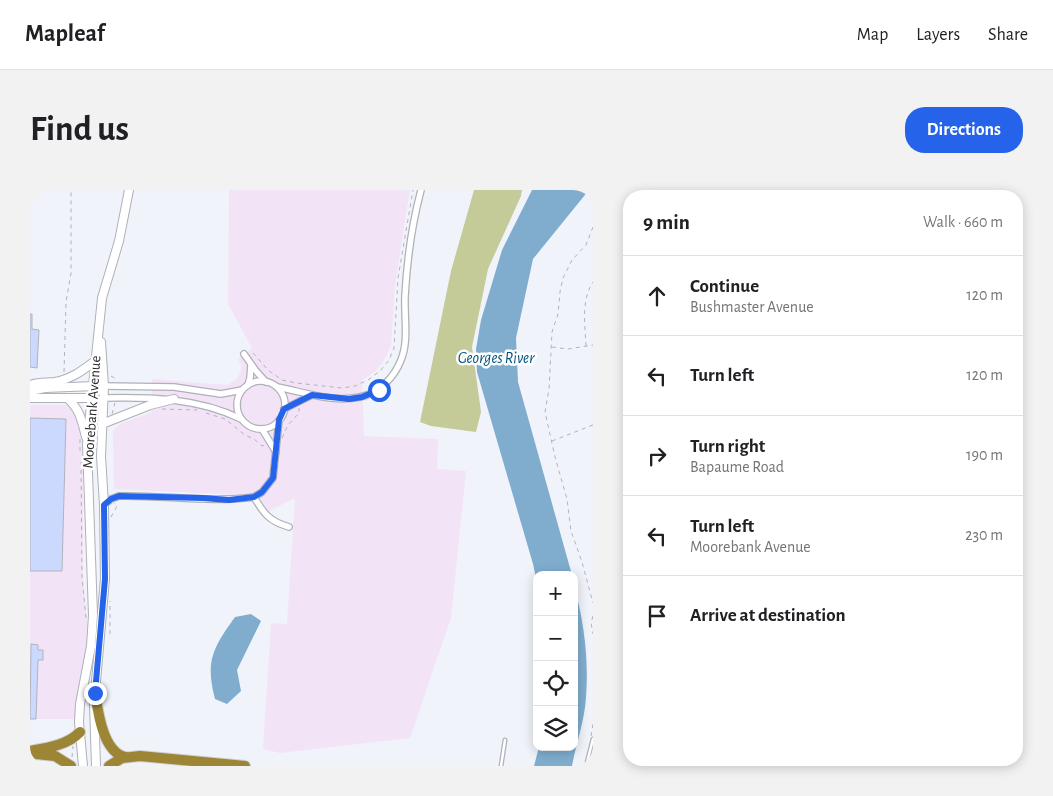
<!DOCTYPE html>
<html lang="en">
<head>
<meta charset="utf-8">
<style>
  :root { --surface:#fff; --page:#f2f2f2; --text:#202124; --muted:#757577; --line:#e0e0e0; --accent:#2563eb }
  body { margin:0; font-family:"Alegreya Sans",sans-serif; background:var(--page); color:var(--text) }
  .controls { position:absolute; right:15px; bottom:15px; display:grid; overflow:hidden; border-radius:10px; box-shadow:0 2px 12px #0003 }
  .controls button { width:45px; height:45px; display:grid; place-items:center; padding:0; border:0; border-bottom:1px solid var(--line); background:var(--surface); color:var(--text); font:25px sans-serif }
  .stop { position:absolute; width:15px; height:15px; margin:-11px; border:4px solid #2563eb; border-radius:50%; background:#fff }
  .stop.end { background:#2563eb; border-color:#fff; box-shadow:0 1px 5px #0008 }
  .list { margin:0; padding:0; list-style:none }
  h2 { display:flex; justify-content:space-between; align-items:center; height:65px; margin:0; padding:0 20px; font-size:21px }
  h2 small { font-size:16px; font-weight:400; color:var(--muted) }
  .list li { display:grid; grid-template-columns:32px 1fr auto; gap:15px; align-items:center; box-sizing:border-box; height:80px; padding:0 20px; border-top:1px solid var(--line) }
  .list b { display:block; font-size:19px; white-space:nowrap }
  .list p { margin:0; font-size:16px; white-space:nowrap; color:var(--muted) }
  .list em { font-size:16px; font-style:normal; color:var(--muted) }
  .icon { flex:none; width:28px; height:28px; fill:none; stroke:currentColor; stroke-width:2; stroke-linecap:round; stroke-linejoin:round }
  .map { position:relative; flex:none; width:563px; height:576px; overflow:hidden; border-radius:20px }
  header { display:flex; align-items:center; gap:30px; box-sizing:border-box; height:70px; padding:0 25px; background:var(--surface); border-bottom:1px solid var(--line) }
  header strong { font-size:24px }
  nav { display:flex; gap:28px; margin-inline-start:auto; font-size:18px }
  .intro { display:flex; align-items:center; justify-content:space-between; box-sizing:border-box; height:120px; padding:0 30px }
  h1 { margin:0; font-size:35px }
  .button { padding:12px 22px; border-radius:20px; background:var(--accent); color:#fff; font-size:18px; font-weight:700 }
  main { display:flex; gap:30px; padding:0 30px }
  aside { flex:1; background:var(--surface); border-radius:20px; box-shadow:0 2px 12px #0003 }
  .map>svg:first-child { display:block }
  .industrial { fill:#f3e3f6 }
  .forest { fill:#c4ca98 }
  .water { fill:#80adce }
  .building { fill:#ccd9ff; stroke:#b1b3ba }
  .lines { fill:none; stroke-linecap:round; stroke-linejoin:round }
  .lane-casing { stroke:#aeb1b8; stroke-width:5 }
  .street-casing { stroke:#aeb1b8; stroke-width:8 }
  .secondary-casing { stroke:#aeb1b8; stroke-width:10 }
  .highway-casing { stroke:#d0d0d1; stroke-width:12 }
  .path { stroke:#b2b3b9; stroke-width:1; stroke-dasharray:4 4; stroke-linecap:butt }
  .lane { stroke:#fff; stroke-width:2.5 }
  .street { stroke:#fff; stroke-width:5.5 }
  .secondary { stroke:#fff; stroke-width:8 }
  .highway { stroke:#9c8535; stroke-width:10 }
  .rail-casing { stroke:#717176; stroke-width:4 }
  .rail { stroke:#fff; stroke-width:2; stroke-dasharray:5.5; stroke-linecap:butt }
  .route { stroke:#2563eb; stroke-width:6 }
  .labels { text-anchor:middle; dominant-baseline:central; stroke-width:5; stroke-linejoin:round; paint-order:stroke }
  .street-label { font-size:15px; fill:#2a2a2d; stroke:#fff }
  .water-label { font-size:16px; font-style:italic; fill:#00527d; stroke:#fff }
</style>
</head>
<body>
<header>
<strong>Mapleaf</strong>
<nav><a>Map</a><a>Layers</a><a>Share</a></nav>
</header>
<div class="intro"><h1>Find us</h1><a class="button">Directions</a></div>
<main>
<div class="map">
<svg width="563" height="576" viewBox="0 0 563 576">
  <rect width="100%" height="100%" fill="#f1f3fa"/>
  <g class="industrial">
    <path d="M199 0H380L365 95 361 156 354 170 345 182 332 190 334 246 408 249 407 279 436 281 421 428 380 548 250 563 233 559 241 433 257 434 265 308 239 321 216 305 84 299 83 241 90 234 122 222V189L197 195 207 189 211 181V175L208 169 222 158 198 114Z"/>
    <path d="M0 215H41L51 236 53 284V384L59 454 47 507 46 529H0Z"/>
  </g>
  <path class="forest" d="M444 0H492L491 6 458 79 442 157 451 222 446 242 401 236 390 232 421 81Z"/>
  <g class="water">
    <path d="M502 0H559L503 69 486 148 488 192 542 385H507V392L503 374 447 182 446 159 451 130 472 60Z"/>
    <path d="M544 395C554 432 559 469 556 507 555 529 546 554 542 576H504L509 557H544Z"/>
    <path d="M221 424 231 431 207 480 211 501 197 514 185 509C175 471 183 458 205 427Z"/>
  </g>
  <g class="building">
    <path d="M0 124H2V139L9 140 7 178 0 177Z"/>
    <path d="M0 228 36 229 32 381H0Z"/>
    <path d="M1 454 8 455V460H13V470H8L6 529H0Z"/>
  </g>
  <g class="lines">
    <g class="lane-casing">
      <g id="lane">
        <path d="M471 576 475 550"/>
        <path d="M556 576 563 549"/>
      </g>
    </g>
    <g class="street-casing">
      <g id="street">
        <path d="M214 164 226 181 236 192"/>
        <circle cx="231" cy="215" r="24"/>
        <path d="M218 195 220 188 221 175"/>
        <path d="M74 196 144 197 191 204 212 200"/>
        <path d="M247 197C274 202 303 213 330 207 349 203 364 188 371 170 379 151 374 127 375 106 377 70 382 34 391 0"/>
        <path d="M74 208C121 207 168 208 211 229"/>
        <path d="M254 219 282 205"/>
        <path d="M232 239 246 262"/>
        <path d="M224 307 232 302 243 288 249 230"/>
        <path d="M74 315 81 309 89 306C134 305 179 313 224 307 234 324 239 331 259 337"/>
      </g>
    </g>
    <g class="secondary-casing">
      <g id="secondary">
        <path d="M0 195C8 192 16 193 25 192 41 189 52 181 65 171"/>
        <path d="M0 201 15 198 65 196"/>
        <path d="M0 208H64"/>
        <path d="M37 208C50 219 52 231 56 247"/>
        <path d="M72 234 120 215 144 209"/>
        <path d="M53 576 49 532 50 514 61 456 63 425 57 254 72 108 89 51 99 0"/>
        <path d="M66 576 64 514 75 389 74 315 71 266 74 196 71 152"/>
      </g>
    </g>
    <g class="highway-casing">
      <g id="highway">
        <path d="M65 503C68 522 73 562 95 567"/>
        <path d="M0 561C17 558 38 555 50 542"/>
        <path d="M6 564 25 566 41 576"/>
        <path d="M79 576 92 568 110 566 215 576"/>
      </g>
    </g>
    <g class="path">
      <path d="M563 37 556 55 542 70 533 88 530 102 528 124 522 142 519 199 515 222 525 267 537 309 541 341 552 372 563 413"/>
      <path d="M556 156C555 135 551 110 563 92"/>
      <path d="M522 157 538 159 563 155"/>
      <path d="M223 163 238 180 252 190 266 193 312 198 325 196 338 190 350 181 359 170 364 158 368 88 383 0"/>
      <path d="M34 182 36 112 41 83V0"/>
      <path d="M81 186 88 190"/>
      <path d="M132 219 167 220"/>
      <path d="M176 223 195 229 215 245 224 249 232 256 235 255"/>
      <path d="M82 224 85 213"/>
      <path d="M252 248 258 235 269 223V218"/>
      <path d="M50 249V263"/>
      <path d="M522 251 563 235"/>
      <path d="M51 272 52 388 56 428"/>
      <path d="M81 327 87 316 84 313"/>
      <path d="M563 426 561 433 563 444"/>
      <path d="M80 444V411"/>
      <path d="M561 546 563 534"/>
      <path d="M42 567 43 556"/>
    </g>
    <use href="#lane" class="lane"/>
    <use href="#street" class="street"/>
    <use href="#secondary" class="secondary"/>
    <use href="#highway" class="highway"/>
    <g class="rail-casing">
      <path id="rail" d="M562 576 563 571"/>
    </g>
    <use href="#rail" class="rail"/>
  </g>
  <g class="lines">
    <path class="route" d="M65 503 75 389 74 315 81 309 89 306 173 308 199 310 224 307 232 302 243 288 249 230 254 219 282 205 319 209 332 207 349 200"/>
  </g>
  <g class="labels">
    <g class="street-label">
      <text transform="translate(62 222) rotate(-86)">Moorebank Avenue</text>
    </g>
    <g class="water-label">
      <text x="466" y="168">Georges River</text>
    </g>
  </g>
</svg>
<div class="controls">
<button>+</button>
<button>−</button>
<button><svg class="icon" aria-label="locate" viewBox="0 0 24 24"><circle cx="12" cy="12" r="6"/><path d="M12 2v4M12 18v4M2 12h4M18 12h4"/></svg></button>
<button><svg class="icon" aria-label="layers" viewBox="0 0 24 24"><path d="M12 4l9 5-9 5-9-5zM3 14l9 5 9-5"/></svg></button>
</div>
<div class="stop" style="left:349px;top:200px"></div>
<div class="stop end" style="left:65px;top:503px"></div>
</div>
<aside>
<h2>9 min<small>Walk · 660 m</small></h2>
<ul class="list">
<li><svg class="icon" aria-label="ahead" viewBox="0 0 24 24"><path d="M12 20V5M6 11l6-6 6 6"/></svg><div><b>Continue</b><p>Bushmaster Avenue</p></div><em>120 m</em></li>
<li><svg class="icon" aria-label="left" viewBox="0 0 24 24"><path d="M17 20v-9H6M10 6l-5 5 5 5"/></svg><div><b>Turn left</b></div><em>120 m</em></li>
<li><svg class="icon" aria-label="right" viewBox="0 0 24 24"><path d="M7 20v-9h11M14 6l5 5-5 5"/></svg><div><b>Turn right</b><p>Bapaume Road</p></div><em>190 m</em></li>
<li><svg class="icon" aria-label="left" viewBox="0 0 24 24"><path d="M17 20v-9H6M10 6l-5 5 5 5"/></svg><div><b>Turn left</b><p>Moorebank Avenue</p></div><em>230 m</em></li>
<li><svg class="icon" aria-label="arrive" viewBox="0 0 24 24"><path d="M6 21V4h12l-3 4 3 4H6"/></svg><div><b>Arrive at destination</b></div></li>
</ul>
</aside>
</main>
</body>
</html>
